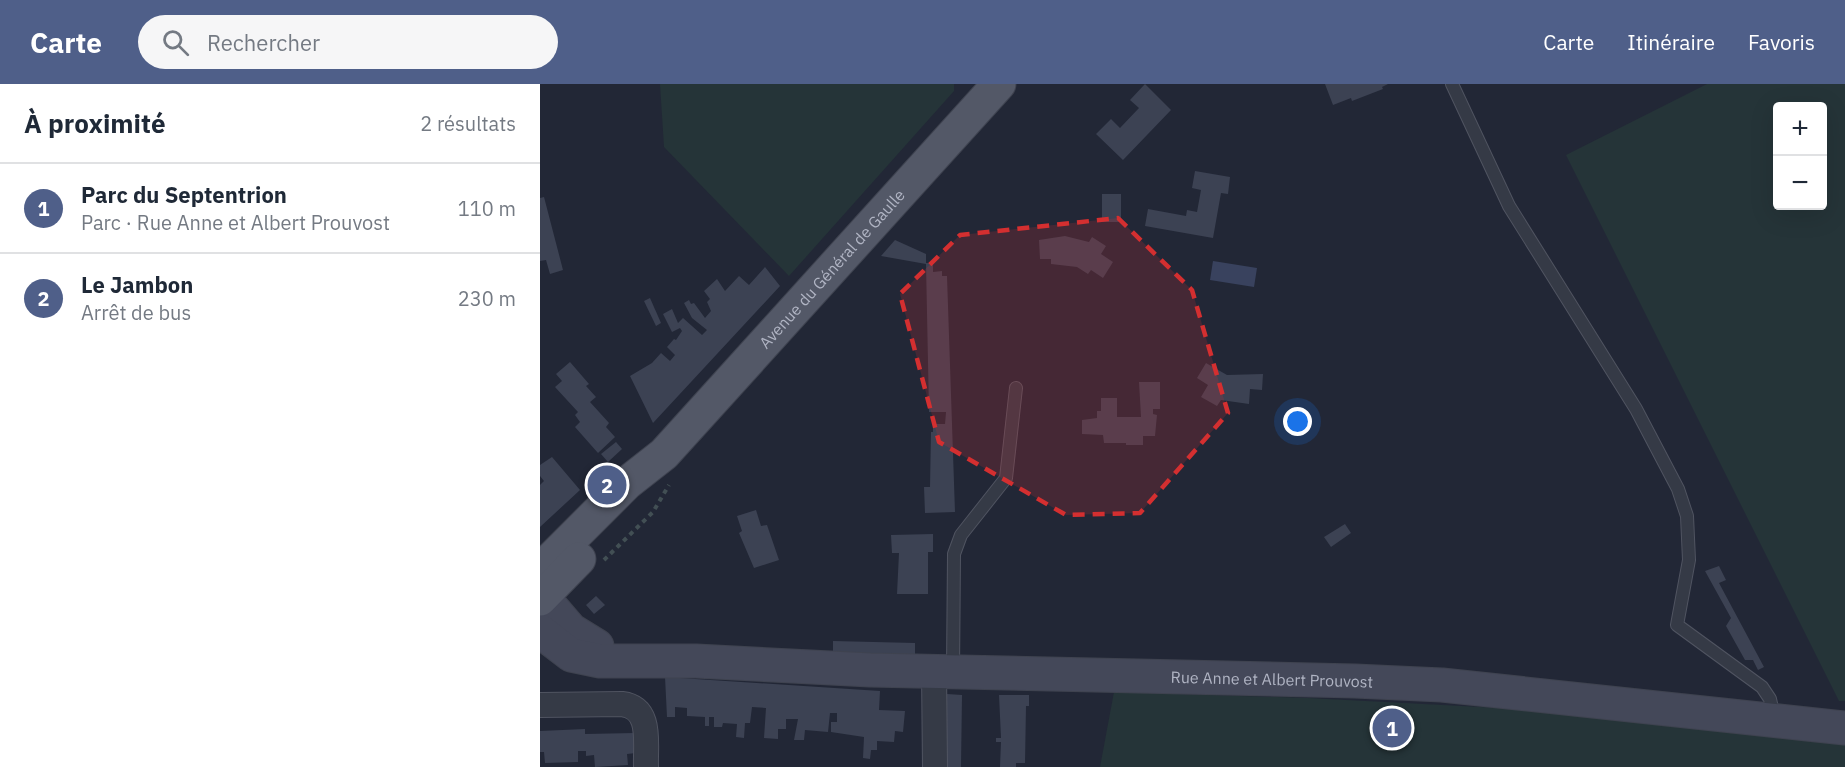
<!DOCTYPE html>
<html lang="fr">
<head>
<meta charset="utf-8">
<style>
  :root { --surface:#fff; --page:#f6f6f7; --text:#1f2937; --muted:#747a83; --line:#e0e1e3; --accent:#4f5f89 }
  body { margin:0; font-family:"IBM Plex Sans",sans-serif; background:var(--page); color:var(--text) }
  .controls { position:absolute; right:18px; top:18px; display:grid; overflow:hidden; border-radius:6px; box-shadow:0 6px 24px #0002 }
  .controls button { width:54px; height:54px; display:grid; place-items:center; padding:0; border:0; border-bottom:2px solid var(--line); background:var(--surface); color:var(--text); font:30px sans-serif }
  .you { position:absolute; left:758px; top:338px; width:21px; height:21px; margin:-15px; border:4px solid #fff; border-radius:50%; background:#1a73e8; box-shadow:0 0 0 9px #1a73e833 }
  .badge { display:grid; place-items:center; width:39px; height:39px; border-radius:50%; background:var(--accent); color:#fff; font-size:20px; font-weight:700 }
  .pin { position:absolute; translate:-50% -50%; border:3px solid #fff; box-shadow:0 2px 6px #0006 }
  .list { margin:0; padding:0; list-style:none }
  h2 { display:flex; justify-content:space-between; align-items:center; height:78px; margin:0; padding:0 24px; font-size:26px }
  h2 small { font-size:20px; font-weight:400; color:var(--muted) }
  .list li { display:grid; grid-template-columns:39px 1fr auto; gap:18px; align-items:center; box-sizing:border-box; height:90px; padding:0 24px; border-top:2px solid var(--line) }
  .list b { display:block; font-size:22px; white-space:nowrap }
  .list p { margin:0; font-size:20px; white-space:nowrap; color:var(--muted) }
  .list em { font-size:20px; font-style:normal; color:var(--muted) }
  .icon { flex:none; width:33px; height:33px; fill:none; stroke:currentColor; stroke-width:2; stroke-linecap:round; stroke-linejoin:round }
  .map { position:relative; flex:none; width:1305px; height:683px; overflow:hidden }
  header { display:flex; align-items:center; gap:36px; box-sizing:border-box; height:84px; padding:0 30px; background:var(--accent); color:#fff }
  header strong { font-size:28px }
  nav { display:flex; gap:33px; margin-inline-start:auto; font-size:21px }
  .search { width:420px; height:54px; background:var(--page); display:flex; align-items:center; gap:15px; box-sizing:border-box; padding:0 21px; border-radius:33px; color:var(--muted); font-size:22px }
  main { display:flex }
  aside { flex:1; background:var(--surface) }
  .map>svg:first-child { display:block }
  .green { fill:#253438; fill-rule:evenodd }
  .water { fill:#39425e }
  .building { fill:#3c4253 }
  .lines { fill:none; stroke-linecap:round; stroke-linejoin:round }
  .lane-casing { stroke:#505461; stroke-width:14 }
  .street-casing { stroke:#505461; stroke-width:26 }
  .secondary-casing { stroke:#3f4350; stroke-width:35 }
  .primary-casing { stroke:#3f4350; stroke-width:35 }
  .path { stroke:#424f54; stroke-width:4; stroke-dasharray:4.5 4.5; stroke-linecap:butt }
  .lane { stroke:#353a46; stroke-width:12 }
  .street { stroke:#353a46; stroke-width:24 }
  .secondary { stroke:#444859; stroke-width:33 }
  .primary { stroke:#535867; stroke-width:33 }
  .marked { fill:#d42f30; fill-opacity:0.2; stroke:#d42f30; stroke-width:4.5; stroke-dasharray:12 8; stroke-linejoin:round }
  .labels { text-anchor:middle; dominant-baseline:central; stroke-width:4.5; stroke-linejoin:round; paint-order:stroke }
  .street-label { font-size:16px; fill:#b0b4c3; stroke:#1b1f2b }
</style>
</head>
<body>
<header>
<strong>Carte</strong>
<div class="search"><svg class="icon" aria-label="search" viewBox="0 0 24 24"><circle cx="10" cy="10" r="6"/><path d="M15 15l6 6"/></svg>Rechercher</div>
<nav><a>Carte</a><a>Itinéraire</a><a>Favoris</a></nav>
</header>
<main>
<aside>
<h2>À proximité<small>2 résultats</small></h2>
<ul class="list">
<li><span class="badge">1</span><div><b>Parc du Septentrion</b><p>Parc · Rue Anne et Albert Prouvost</p></div><em>110 m</em></li>
<li><span class="badge">2</span><div><b>Le Jambon</b><p>Arrêt de bus</p></div><em>230 m</em></li>
</ul>
</aside>
<div class="map">
<svg width="1305" height="683" viewBox="0 0 1305 683">
  <rect width="100%" height="100%" fill="#222736"/>
  <g class="green">
    <path d="M120 0H414V7L249 192 124 63Z"/>
    <path d="M1167 0H1305V617H1299L1026 71ZM1238 22H1282V122H1238Z"/>
    <path d="M574 608 768 614 960 624 1305 661V683H560Z"/>
  </g>
  <path class="water" d="M673 177 717 184 714 203 670 196Z"/>
  <g class="building">
    <path d="M605 0 631 26 583 76 556 50 571 35 580 44 599 24 590 16Z"/>
    <path d="M785 0H848L842 3 843 5 812 17 811 14 793 21Z"/>
    <path d="M655 87 690 93 688 110 681 109 673 154 605 142 608 125 646 132 647 126 657 128 661 106 652 104Z"/>
    <rect x="562" y="110" width="19" height="28"/>
    <path d="M4 113 23 186 10 190 6 176 0 177V114Z"/>
    <path d="M525 152 549 158 552 153 566 162 561 170 573 178 563 194 551 186 548 190 537 183 511 180V175H500L499 156Z"/>
    <path d="M355 156 386 170V179H393V188L402 187V192H407L415 428 385 429 384 403H390L391 348H393V340H405L406 328H389L386 180 341 172Z"/>
    <path d="M225 183 240 202 113 339 90 292 112 279 121 269 130 277 135 271 127 263 134 255 136 256 142 247 140 244 132 248 123 230 132 225 138 239 143 234 162 251 167 246 152 234 144 219 149 216 151 220 154 219 165 234 171 227 167 218 170 215 164 207 177 195 185 207 199 192 209 201Z"/>
    <path d="M110 214 121 239 116 242 104 217Z"/>
    <path d="M30 278 49 300 46 302 56 313 50 318 69 339 66 343 75 353 58 369 35 343 40 338 35 331 38 328 15 303 22 297 16 290Z"/>
    <path d="M666 279 687 291 723 290 722 306 710 305 709 320 681 316 677 322 661 313 668 301 657 294Z"/>
    <path d="M599 298H620V325H613V330L617 331 615 352H603V361H586V359H564L563 351 542 350V336L557 334V327H561V314H577V333H601Z"/>
    <path d="M76 358 82 365 68 378 61 370Z"/>
    <path d="M12 373 40 406 0 443V401L4 397 0 392V381Z"/>
    <path d="M216 426 221 442 227 441 239 476 214 484 199 449 202 447 197 432Z"/>
    <path d="M805 440 811 449 791 463 784 453Z"/>
    <path d="M393 450V468H388V510H357L359 469H352L351 451Z"/>
    <path d="M1179 482 1186 496 1179 499 1224 583 1218 586 1213 576H1205L1186 542 1191 534 1165 487Z"/>
    <path d="M56 512 65 521 54 530 46 521Z"/>
    <path d="M293 557 375 559V574L293 573Z"/>
    <path d="M125 593 340 607 339 626 365 627 363 648 355 647 354 658 337 657V666H331L330 675 323 674 324 653 291 648V638H297V629H290L288 648 265 646 264 656H254L258 635H246V645H238V655L224 654 226 624 212 623 210 639H205L204 654 196 653 197 640 183 639 182 643H174V633H169V642H165V633L147 632V624L135 623V633H127Z"/>
    <path d="M407 610 422 611 421 683H406Z"/>
    <path d="M459 611H489V622H486L485 679H476V683H460L461 658H456V654H461Z"/>
    <path d="M45 645V650L95 649 96 669 87 670 88 681 55 683 54 671 46 672V667H38V678L5 679 4 668H0V647Z"/>
  </g>
  <g class="lines">
    <g class="lane-casing">
      <g id="lane">
        <path d="M912 0 969 122 1096 325 1138 405 1147 432 1149 476 1137 541 1222 603 1230 615 1234 633"/>
        <path d="M413 587 414 470 421 451 466 394 476 304"/>
      </g>
    </g>
    <g class="street-casing">
      <g id="street">
        <path d="M394 587 395 683"/>
        <path d="M0 621 82 620C113 624 105 660 106 683"/>
      </g>
    </g>
    <g class="secondary-casing">
      <g id="secondary">
        <path d="M0 510 31 546 57 562"/>
        <path id="s1" d="M0 547 31 571 60 577H156L330 586 815 597 902 601 1305 644"/>
      </g>
    </g>
    <g class="primary-casing">
      <g id="primary">
        <path id="s2" d="M0 486 87 399 124 370 459 0"/>
        <path d="M0 515 39 475"/>
      </g>
    </g>
    <path class="path" d="M64 476 113 428 129 401"/>
    <use href="#lane" class="lane"/>
    <use href="#street" class="street"/>
    <use href="#secondary" class="secondary"/>
    <use href="#primary" class="primary"/>
  </g>
  <path class="marked" d="M578 134 652 206 688 329 600 429 526 431 399 358 360 210 420 151Z"/>
  <g class="labels">
    <g class="street-label">
      <text stroke="none"><textPath href="#s2" startOffset="420">Avenue du Général de Gaulle</textPath></text>
      <text stroke="none"><textPath href="#s1" startOffset="741">Rue Anne et Albert Prouvost</textPath></text>
    </g>
  </g>
</svg>
<div class="controls">
<button>+</button>
<button>−</button>
</div>
<div class="you"></div>
<div class="pin badge" style="left:852px;top:644px">1</div>
<div class="pin badge" style="left:67px;top:401px">2</div>
</div>
</main>
</body>
</html>
